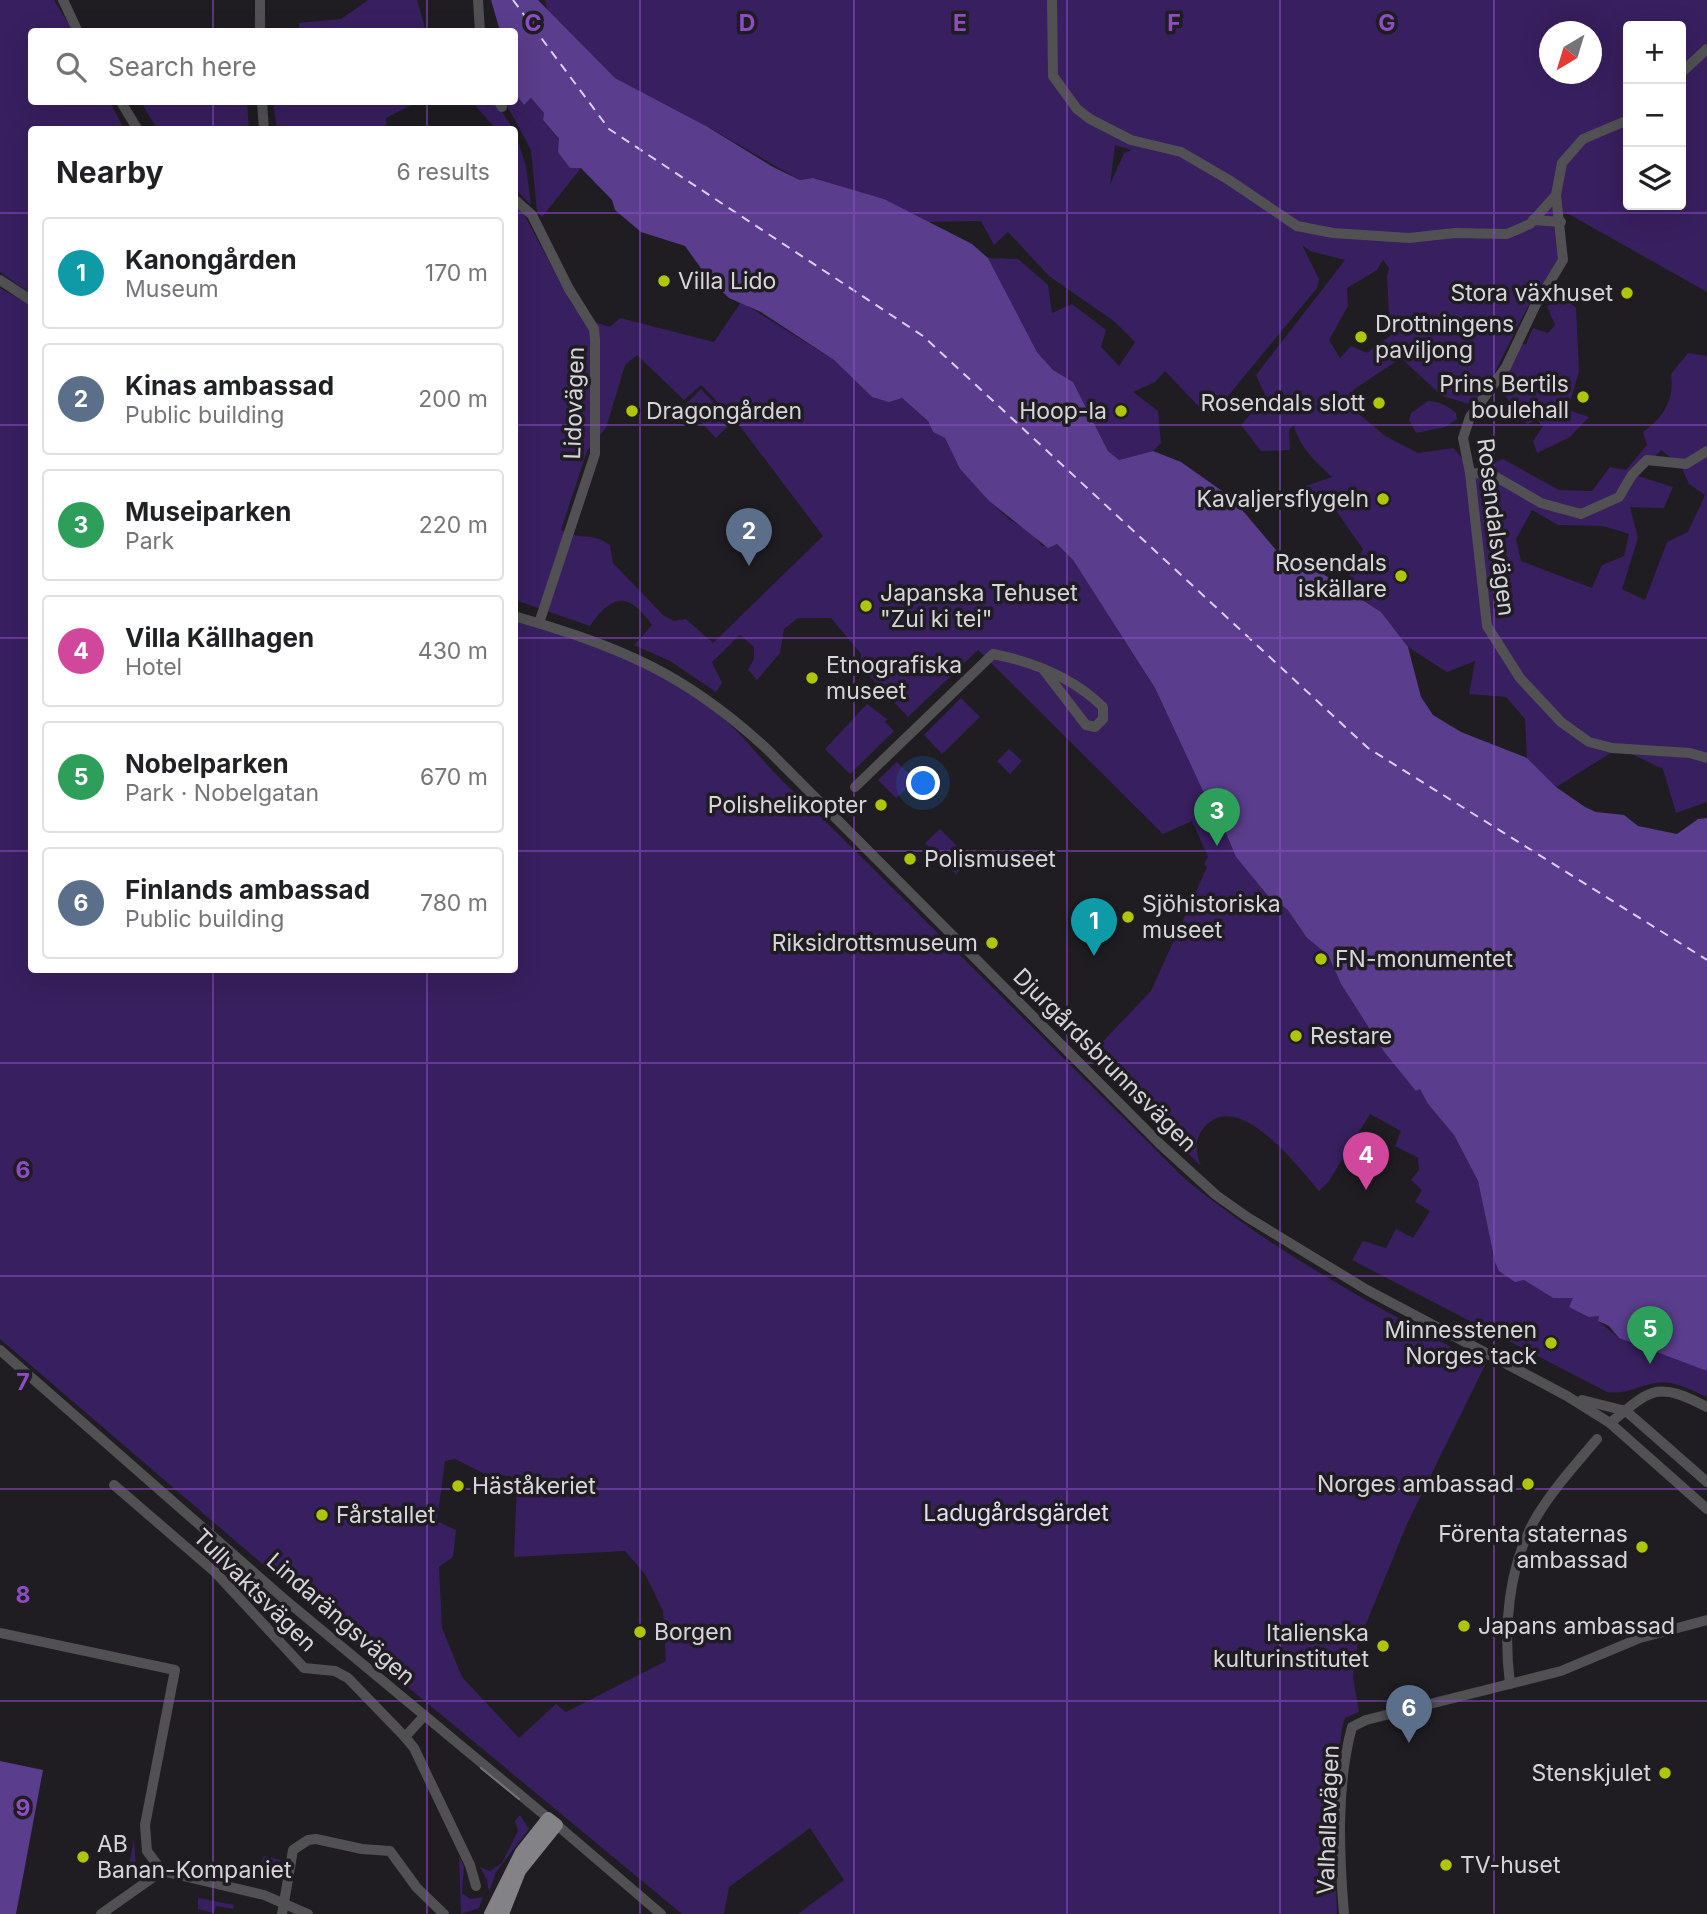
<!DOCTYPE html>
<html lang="en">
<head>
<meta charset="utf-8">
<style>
  :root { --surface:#fff; --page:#f6f6f6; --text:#202124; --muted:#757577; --line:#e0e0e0; --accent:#0f766e }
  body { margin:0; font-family:Inter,sans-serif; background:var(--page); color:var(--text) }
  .controls { position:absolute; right:21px; top:21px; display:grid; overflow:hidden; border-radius:7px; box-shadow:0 7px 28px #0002 }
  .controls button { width:63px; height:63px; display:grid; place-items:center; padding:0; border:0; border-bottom:2px solid var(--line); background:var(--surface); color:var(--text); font:35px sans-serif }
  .compass { position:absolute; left:1539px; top:21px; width:63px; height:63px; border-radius:50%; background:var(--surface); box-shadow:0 7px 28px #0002; rotate:218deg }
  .you { position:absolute; left:924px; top:784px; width:24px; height:24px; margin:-18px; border:5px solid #fff; border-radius:50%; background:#1a73e8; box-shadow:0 0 0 10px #1a73e833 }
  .badge { display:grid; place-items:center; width:46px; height:46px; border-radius:50%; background:var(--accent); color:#fff; font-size:23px; font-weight:700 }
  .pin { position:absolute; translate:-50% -58px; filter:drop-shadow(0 2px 4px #0008) }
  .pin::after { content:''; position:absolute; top:37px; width:24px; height:21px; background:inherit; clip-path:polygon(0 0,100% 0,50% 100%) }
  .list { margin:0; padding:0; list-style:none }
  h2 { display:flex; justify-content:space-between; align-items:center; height:91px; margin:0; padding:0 28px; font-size:30px }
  h2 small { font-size:23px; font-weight:400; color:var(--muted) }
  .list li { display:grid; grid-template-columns:46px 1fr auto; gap:21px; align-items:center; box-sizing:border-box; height:112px; margin:0 14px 14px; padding:0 14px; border:2px solid var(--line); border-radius:7px }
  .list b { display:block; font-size:26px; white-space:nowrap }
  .list p { margin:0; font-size:23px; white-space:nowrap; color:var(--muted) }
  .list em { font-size:23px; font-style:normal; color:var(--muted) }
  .icon { flex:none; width:38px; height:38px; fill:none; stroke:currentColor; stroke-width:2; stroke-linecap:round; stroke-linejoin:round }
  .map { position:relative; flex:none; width:1707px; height:1914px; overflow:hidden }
  .search { position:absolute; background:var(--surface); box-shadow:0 7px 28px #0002; left:28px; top:28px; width:490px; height:77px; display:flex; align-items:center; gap:18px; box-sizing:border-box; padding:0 24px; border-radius:7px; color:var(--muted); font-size:26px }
  .panel { position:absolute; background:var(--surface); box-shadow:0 7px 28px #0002; left:28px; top:126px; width:490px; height:847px; border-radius:7px }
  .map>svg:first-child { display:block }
  .green { fill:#381f5f; fill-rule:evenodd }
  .water { fill:#5a3d8c }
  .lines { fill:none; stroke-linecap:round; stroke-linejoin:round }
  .ferry { stroke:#dacefb; stroke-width:2; stroke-dasharray:9 7; stroke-linecap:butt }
  .minor { stroke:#515053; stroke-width:10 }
  .major { stroke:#838287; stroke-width:12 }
  .tram { stroke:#747377; stroke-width:2 }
  .grid { fill:none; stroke:#8d4ec4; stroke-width:2; stroke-opacity:0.55 }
  .poi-dot { fill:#afc507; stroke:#1f1d22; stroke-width:2.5 }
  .labels { text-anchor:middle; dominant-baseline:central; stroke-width:7; stroke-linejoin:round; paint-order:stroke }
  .poi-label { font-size:23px; fill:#d6d6d9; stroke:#1f1d22; text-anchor:start }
  .street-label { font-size:23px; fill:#d6d6d9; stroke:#1f1d22 }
  .park-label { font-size:23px; fill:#e4def4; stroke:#1f1d22 }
  .grid-label { font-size:23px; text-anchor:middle; font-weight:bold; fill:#8d4ec4; stroke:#1f1d22; stroke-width:7; stroke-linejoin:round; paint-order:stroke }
</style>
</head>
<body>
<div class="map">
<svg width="1707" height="1914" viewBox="0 0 1707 1914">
  <rect width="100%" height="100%" fill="#1f1d22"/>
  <g class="green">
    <path d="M0 0H54L73 31 32 32V102H110L124 129 32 130 31 294 0 272Z"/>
    <path d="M368 0H417L426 31H299V23L341 19Z"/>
    <path d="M545 0H1707V292L1565 212 1554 224 1558 259 1525 312 1495 372 1473 405 1442 396 1401 358 1353 390 1359 414 1385 436 1418 453 1453 448 1474 471 1503 459 1559 490 1592 491 1610 467 1626 470 1647 445 1643 432C1663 418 1675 399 1671 374L1688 353 1707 356V802L1676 813 1663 769 1619 748 1556 787 1527 758 1525 719 1506 697 1469 694 1475 661 1447 672 1408 647 1381 612 1344 586 1363 549 1337 512 1310 510 1300 488 1332 477C1316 462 1301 449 1294 427L1296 423 1289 430 1290 450 1261 451 1241 425 1266 397 1256 375 1345 260 1310 251 1302 245 1319 279 1317 288 1213 414 1204 412 1165 371 1155 382 1133 392 1158 411 1161 443 1153 451 1119 460 1108 451 1073 382 1053 370 1037 352 988 258 1018 259 1048 285 1052 313 1072 304 1106 330 1101 347 1119 366 1135 342 1115 322 1049 276 1008 232 994 245 981 221 924 222 884 199 813 178 800 180 706 126 615 78 548 12ZM1628 26H1681V205H1628ZM1550 32H1592V74H1550ZM1115 145 1132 150 1124 153 1110 185ZM1383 260 1389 268 1387 276 1390 336 1367 353 1351 346 1340 358 1329 340 1348 306 1347 288 1377 270ZM1661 450 1681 466 1689 484 1705 495 1688 532 1667 542 1645 600 1622 589 1638 538 1630 507 1664 508 1673 487 1638 476ZM1532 510 1558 525 1603 526 1629 534 1624 556 1602 565 1592 588 1521 561 1516 539Z"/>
    <path d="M516 94 524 105 531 98 544 113 543 120 581 168 542 217 537 212 531 150 505 102H514Z"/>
    <path d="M141 102H247L249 129H157Z"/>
    <path d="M273 102H417L386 118 387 130 277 129Z"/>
    <path d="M472 102H496L513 129H496Z"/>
    <path d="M515 132 526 166 531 205 515 189Z"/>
    <path d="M514 206 524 214 573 306 585 319 610 327 620 318 714 342 741 302 834 360 872 397 902 398 928 421 933 432 945 438 960 469 989 501 1009 519 1032 533 1042 546 1057 544 1073 560 1155 688 1202 789 1217 812 1236 857 1268 896 1287 909 1307 938 1328 955 1341 984 1385 1053 1416 1090 1420 1088 1428 1104 1454 1135 1478 1181 1495 1262 1553 1298H1574L1569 1307 1599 1316 1598 1321 1619 1338 1707 1371V1397C1691 1390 1673 1379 1655 1383 1637 1386 1626 1395 1607 1392L1352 1260 1363 1241 1386 1248 1396 1229 1413 1238 1430 1211 1415 1202 1422 1190 1411 1180 1419 1170 1418 1158 1395 1146 1401 1131 1370 1114 1329 1181 1319 1191C1297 1166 1236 1084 1202 1130 1194 1141 1196 1154 1201 1166L1089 1056 1151 991 1207 867 1204 864 1208 857 1192 821 1163 834 978 650 908 717 860 666 861 654 831 618H798L784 629 780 653 757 680 748 670 754 659V647L740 635 712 662 722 683 716 692 670 661 634 645 652 625C628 591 612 594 590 626L515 600ZM637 355 684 400 701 385 736 421 823 536 713 643 686 619 674 621 664 616 613 563 610 545C590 531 581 541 561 530L587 451 606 428 625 365Z"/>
    <path d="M0 288 32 306V970H514L515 620C588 641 659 666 719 715 750 740 771 775 803 799L1185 1179C1276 1254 1381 1309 1485 1365L1407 1524 1358 1643 1353 1677 1359 1712 1345 1718 1342 1728 1333 1816 1337 1914H798L844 1880 810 1828 729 1887 724 1914H682L351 1640 0 1339ZM455 1459 483 1473 510 1476 517 1481 514 1557 625 1551 645 1574 663 1611 666 1661 566 1712 556 1704 519 1738 462 1677 442 1628 439 1567 453 1557 456 1530 437 1521 445 1461Z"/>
    <path d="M1566 299 1576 308 1579 371 1568 410 1589 417 1570 437 1537 453 1533 441 1543 426 1537 420 1527 424 1500 389 1521 344H1526L1533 328 1548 333 1555 325 1547 306Z"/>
    <path d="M701 389 732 422 716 438 685 405Z"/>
    <path d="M1428 401C1439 401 1448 406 1456 413L1457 419 1445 427 1416 433 1409 420 1411 413Z"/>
    <path d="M961 698 980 717 942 754 924 735Z"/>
    <path d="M867 704 887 719 885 722 894 731 850 774 825 749Z"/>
    <path d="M1009 749 1022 761 1010 774 997 761Z"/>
    <path d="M897 762 915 780 896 798 878 780Z"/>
    <path d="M940 829 971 860 956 874 925 843Z"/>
    <path d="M1028 977 1089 1037 1081 1048 1019 986 1020 981Z"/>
    <path d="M520 1815 529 1829 496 1872 489 1892 487 1880 480 1867 490 1871 502 1863 518 1831 515 1821Z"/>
    <path d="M134 1839 136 1869 127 1876Z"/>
    <path d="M264 1856 281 1860 276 1869 264 1875 256 1873Z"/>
    <path d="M459 1856 464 1866 462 1893 470 1899 483 1897 479 1908 461 1914Z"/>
    <path d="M198 1898H199L234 1905 233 1909 216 1906 214 1913 198 1909Z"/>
  </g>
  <g class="water">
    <path d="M491 0H538L615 78 706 126 773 167 800 180 813 178 884 199 972 244 988 258 1037 352 1053 370 1073 382 1108 451 1119 460 1153 451 1181 462 1232 498 1287 563 1323 574 1381 612 1408 647 1421 697 1433 715 1461 732 1527 758 1556 787 1585 807 1596 812 1624 815 1638 826 1677 834 1698 819 1707 818V1371L1619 1338 1609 1326 1598 1321 1599 1316 1589 1317 1569 1307 1573 1298H1553L1524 1280 1515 1282 1499 1271 1495 1262 1478 1181 1454 1135 1428 1104 1420 1089 1416 1091 1385 1053 1341 984 1328 955 1307 938 1287 909 1268 896 1236 857 1217 812 1202 789 1155 688 1073 560 1057 544 1048 548 989 501 960 469 945 438 933 432 928 421 902 398 889 402 872 397 834 360 761 312 729 298 708 278 685 246 641 232 615 210 612 200 581 168H570L558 152 559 139 543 120 544 113 531 98 524 105 515 93 514 32 500 31Z"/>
    <path d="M0 1761 43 1770 16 1914H0Z"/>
  </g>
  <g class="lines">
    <path class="ferry" d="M513 0 609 129 923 336 1368 748 1707 960"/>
    <g class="minor">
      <path d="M63 0 78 32"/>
      <path d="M478 0 480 32"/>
      <path d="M1052 0 1053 76 1077 109 1090 119 1131 140 1181 152 1229 180 1297 226 1333 233 1409 238 1455 233 1507 234 1530 224 1556 195"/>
      <path d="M260 32V0"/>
      <path d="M1681 73 1707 49"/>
      <path d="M121 102 138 130"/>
      <path d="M262 102 264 130"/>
      <path d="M499 102 502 107"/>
      <path d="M1628 120 1583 139 1562 163 1556 195 1563 260 1535 306 1506 367 1470 417 1463 438 1470 473 1487 626 1520 678 1561 722 1589 742 1612 748 1690 753 1707 758"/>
      <path d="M514 199 532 215 569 289 594 329 595 339V454L539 623"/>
      <path d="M1533 220 1561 222"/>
      <path d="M0 280 32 301"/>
      <path d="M1470 473 1491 474 1541 503 1581 514 1619 497 1632 475 1647 460 1686 464 1707 451"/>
      <path d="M514 616C621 647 685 673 768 750L1160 1144 1216 1195 1247 1217 1367 1290 1567 1396 1610 1423 1707 1509"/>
      <path d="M855 787 993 654C1034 662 1072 677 1103 707V719L1095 727 1086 725 1043 669"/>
      <path d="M0 1350 283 1598 548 1818"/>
      <path d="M1582 1400 1626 1411 1707 1482"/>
      <path d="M1610 1423C1651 1390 1655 1380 1707 1407"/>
      <path d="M114 1485 215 1572 304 1668 335 1671 348 1678 405 1737 424 1716"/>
      <path d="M0 1633 175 1670 145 1825 147 1851 162 1871"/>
      <path d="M1510 1684C1503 1629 1508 1565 1537 1516 1554 1488 1576 1464 1597 1439"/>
      <path d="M405 1737 414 1748 470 1865 476 1886"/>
      <path d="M557 1825 661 1914"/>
      <path d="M162 1871 264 1895 308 1914"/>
      <path d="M101 1914 162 1871"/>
      <path d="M282 1914 293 1850 308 1840 316 1839 362 1849 390 1851 417 1888 444 1914"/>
      <path d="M1344 1914C1339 1854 1336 1785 1352 1727L1366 1720 1561 1671 1640 1638 1707 1620"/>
    </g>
    <path class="major" d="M490 1914 521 1852 548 1818 557 1825 520 1871 503 1914"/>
    <path class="tram" d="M481 1768 519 1799"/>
  </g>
  <path class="grid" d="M213 0V32M427 0V32M640 0V1914M854 0V1914M1067 0V1914M1280 0V1914M1494 0V1914M213 102V130M427 102V130M0 213H32M514 213H1707M0 425H32M514 425H1707M0 638H32M514 638H1707M0 851H32M514 851H1707M213 970V1914M427 970V1914M0 1063H1707M0 1276H1707M0 1489H1707M0 1701H1707"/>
  <g class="poi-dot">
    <circle cx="664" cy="281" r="7"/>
    <circle cx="1627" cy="293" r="7"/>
    <circle cx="1361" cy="337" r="7"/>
    <circle cx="1583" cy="397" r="7"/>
    <circle cx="1379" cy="403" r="7"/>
    <circle cx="632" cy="411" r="7"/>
    <circle cx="1121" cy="411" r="7"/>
    <circle cx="1383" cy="499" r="7"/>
    <circle cx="1401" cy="576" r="7"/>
    <circle cx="866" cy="606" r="7"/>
    <circle cx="812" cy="678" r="7"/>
    <circle cx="881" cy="805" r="7"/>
    <circle cx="910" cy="859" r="7"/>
    <circle cx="1128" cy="917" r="7"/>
    <circle cx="992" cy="943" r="7"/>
    <circle cx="1321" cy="959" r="7"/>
    <circle cx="1296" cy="1036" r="7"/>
    <circle cx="1551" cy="1343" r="7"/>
    <circle cx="1528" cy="1484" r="7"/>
    <circle cx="458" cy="1486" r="7"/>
    <circle cx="322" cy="1515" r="7"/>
    <circle cx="1642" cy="1547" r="7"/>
    <circle cx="1464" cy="1626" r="7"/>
    <circle cx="640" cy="1632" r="7"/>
    <circle cx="1383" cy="1646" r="7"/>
    <circle cx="1665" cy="1773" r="7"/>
    <circle cx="83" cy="1857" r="7"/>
    <circle cx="1446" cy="1865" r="7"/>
  </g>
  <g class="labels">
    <g class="poi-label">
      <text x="678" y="281">Villa Lido</text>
      <text x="1613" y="293" text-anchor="end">Stora växhuset</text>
      <text x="1375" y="324">Drottningens<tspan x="1375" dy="26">paviljong</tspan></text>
      <text x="1569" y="384" text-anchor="end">Prins Bertils<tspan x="1569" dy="26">boulehall</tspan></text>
      <text x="1365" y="403" text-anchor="end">Rosendals slott</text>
      <text x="646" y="411">Dragongården</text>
      <text x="1107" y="411" text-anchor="end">Hoop-la</text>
      <text x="1369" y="499" text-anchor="end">Kavaljersflygeln</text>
      <text x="1387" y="563" text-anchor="end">Rosendals<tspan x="1387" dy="26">iskällare</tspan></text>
      <text x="880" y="593">Japanska Tehuset<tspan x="880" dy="26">"Zui ki tei"</tspan></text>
      <text x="826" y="665">Etnografiska<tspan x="826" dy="26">museet</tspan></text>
      <text x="867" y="805" text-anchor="end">Polishelikopter</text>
      <text x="924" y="859">Polismuseet</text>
      <text x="1142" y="904">Sjöhistoriska<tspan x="1142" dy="26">museet</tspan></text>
      <text x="978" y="943" text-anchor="end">Riksidrottsmuseum</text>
      <text x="1335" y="959">FN-monumentet</text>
      <text x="1310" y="1036">Restare</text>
      <text x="1537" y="1330" text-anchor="end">Minnesstenen<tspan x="1537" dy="26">Norges tack</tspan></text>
      <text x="1514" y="1484" text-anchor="end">Norges ambassad</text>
      <text x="472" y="1486">Häståkeriet</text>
      <text x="336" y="1515">Fårstallet</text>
      <text x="1628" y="1534" text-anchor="end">Förenta staternas<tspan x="1628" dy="26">ambassad</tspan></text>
      <text x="1478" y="1626">Japans ambassad</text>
      <text x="654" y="1632">Borgen</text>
      <text x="1369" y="1633" text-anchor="end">Italienska<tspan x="1369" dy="26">kulturinstitutet</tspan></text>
      <text x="1651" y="1773" text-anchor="end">Stenskjulet</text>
      <text x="97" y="1844">AB<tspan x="97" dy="26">Banan-Kompaniet</tspan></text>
      <text x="1460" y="1865">TV-huset</text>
    </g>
    <g class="street-label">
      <text transform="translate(574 403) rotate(-88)">Lidovägen</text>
      <text transform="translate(1496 527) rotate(83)">Rosendalsvägen</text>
      <text transform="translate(1105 1060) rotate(45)">Djurgårdsbrunnsvägen</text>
      <text transform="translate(255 1590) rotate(45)">Tullvaktsvägen</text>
      <text transform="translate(341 1619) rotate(41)">Lindarängsvägen</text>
      <text transform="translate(1328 1820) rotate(-88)">Valhallavägen</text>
    </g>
    <g class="park-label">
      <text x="1016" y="1513">Ladugårdsgärdet</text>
    </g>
  </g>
  <g class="grid-label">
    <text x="533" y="31">C</text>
    <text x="747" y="31">D</text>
    <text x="960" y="31">E</text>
    <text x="1174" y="31">F</text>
    <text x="1387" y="31">G</text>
    <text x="23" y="1178">6</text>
    <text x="23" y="1390">7</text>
    <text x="23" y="1603">8</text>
    <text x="23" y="1816">9</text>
  </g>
</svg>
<div class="controls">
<button>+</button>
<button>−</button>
<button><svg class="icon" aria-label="layers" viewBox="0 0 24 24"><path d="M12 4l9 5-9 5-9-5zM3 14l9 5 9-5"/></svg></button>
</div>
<svg class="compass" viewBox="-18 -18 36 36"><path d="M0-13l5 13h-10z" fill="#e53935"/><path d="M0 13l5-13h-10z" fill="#757577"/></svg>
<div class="you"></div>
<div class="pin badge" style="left:1094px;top:956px;background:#0f9aa8">1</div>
<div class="pin badge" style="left:749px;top:566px;background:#5c6f8a">2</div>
<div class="pin badge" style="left:1217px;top:846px;background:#2e9e5b">3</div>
<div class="pin badge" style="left:1366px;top:1190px;background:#d1479c">4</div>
<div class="pin badge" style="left:1650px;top:1364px;background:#2e9e5b">5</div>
<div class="pin badge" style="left:1409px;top:1743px;background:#5c6f8a">6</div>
<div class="search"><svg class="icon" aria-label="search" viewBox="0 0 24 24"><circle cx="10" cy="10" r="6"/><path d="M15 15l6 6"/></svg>Search here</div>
<section class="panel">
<h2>Nearby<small>6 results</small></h2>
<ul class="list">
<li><span class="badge" style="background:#0f9aa8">1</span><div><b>Kanongården</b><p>Museum</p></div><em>170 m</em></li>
<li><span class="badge" style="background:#5c6f8a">2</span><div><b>Kinas ambassad</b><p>Public building</p></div><em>200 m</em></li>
<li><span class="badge" style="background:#2e9e5b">3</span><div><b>Museiparken</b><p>Park</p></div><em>220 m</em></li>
<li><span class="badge" style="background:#d1479c">4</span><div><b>Villa Källhagen</b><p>Hotel</p></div><em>430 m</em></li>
<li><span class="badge" style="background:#2e9e5b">5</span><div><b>Nobelparken</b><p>Park · Nobelgatan</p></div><em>670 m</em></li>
<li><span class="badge" style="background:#5c6f8a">6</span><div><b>Finlands ambassad</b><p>Public building</p></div><em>780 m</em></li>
</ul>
</section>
</div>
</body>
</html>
